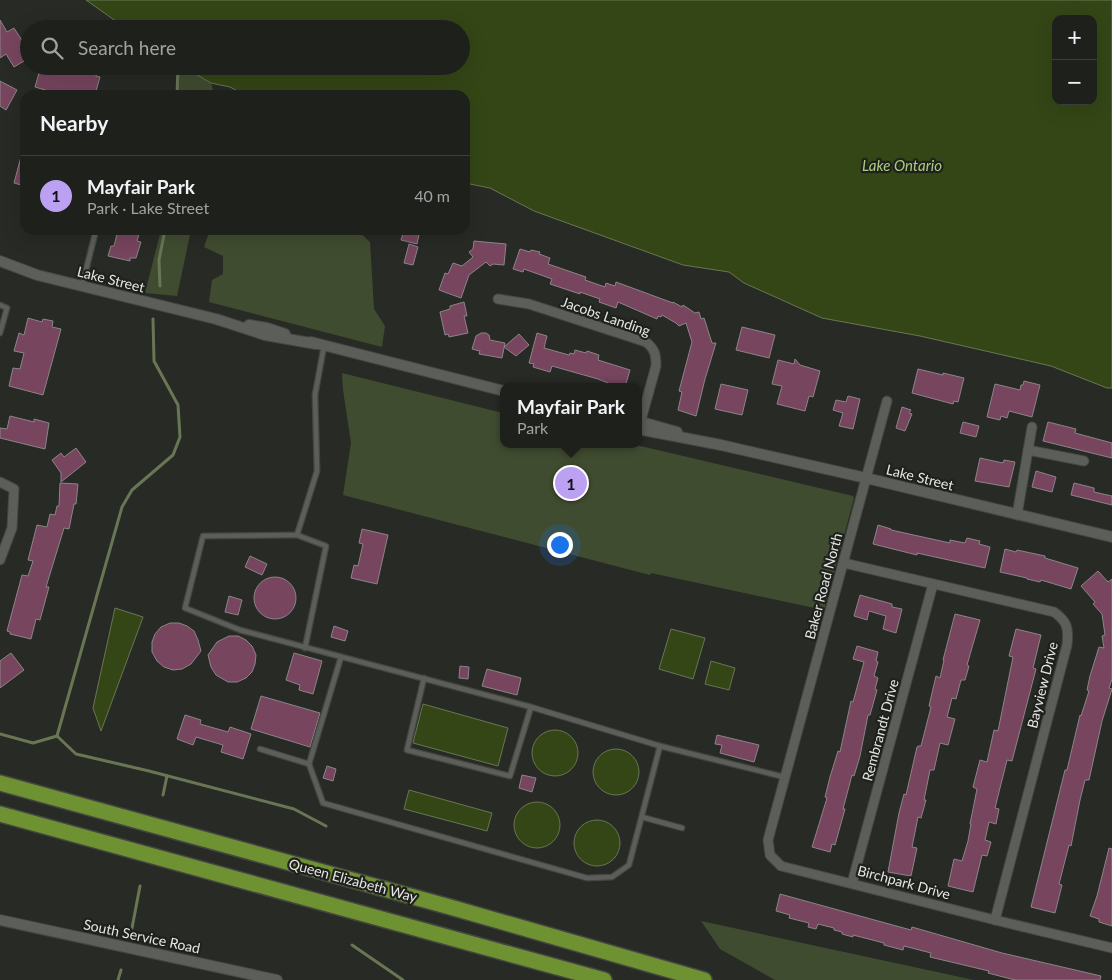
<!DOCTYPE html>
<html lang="en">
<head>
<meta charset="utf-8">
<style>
  :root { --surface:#1e201c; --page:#262825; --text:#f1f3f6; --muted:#a1a3a3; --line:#3c3e3b; --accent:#bca0f2 }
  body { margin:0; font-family:Lato,sans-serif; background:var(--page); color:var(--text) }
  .controls { position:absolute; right:15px; top:15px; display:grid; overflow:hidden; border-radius:10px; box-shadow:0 5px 20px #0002 }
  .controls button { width:45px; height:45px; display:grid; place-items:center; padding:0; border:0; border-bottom:1px solid var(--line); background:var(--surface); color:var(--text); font:25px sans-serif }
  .you { position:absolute; left:559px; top:544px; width:18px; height:18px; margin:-12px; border:4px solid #fff; border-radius:50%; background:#1a73e8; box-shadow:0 0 0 8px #1a73e833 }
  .badge { display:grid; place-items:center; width:32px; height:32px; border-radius:50%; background:var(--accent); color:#111; font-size:16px; font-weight:700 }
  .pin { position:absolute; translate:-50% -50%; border:2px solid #fff; box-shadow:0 1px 5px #0006 }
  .popup { position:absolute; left:500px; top:383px; width:142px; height:65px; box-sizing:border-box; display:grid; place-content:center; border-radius:10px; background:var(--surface); filter:drop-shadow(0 1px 4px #0005); font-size:16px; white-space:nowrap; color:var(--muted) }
  .popup b { font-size:19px; color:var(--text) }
  .popup::after { content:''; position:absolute; left:50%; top:100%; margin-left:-10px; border:10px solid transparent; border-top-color:var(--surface) }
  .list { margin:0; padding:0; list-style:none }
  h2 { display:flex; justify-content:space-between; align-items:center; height:65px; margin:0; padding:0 20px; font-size:21px }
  h2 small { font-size:16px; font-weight:400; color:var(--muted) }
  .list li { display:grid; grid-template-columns:32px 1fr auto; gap:15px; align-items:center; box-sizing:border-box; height:80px; padding:0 20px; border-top:1px solid var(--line) }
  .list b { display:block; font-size:19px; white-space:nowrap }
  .list p { margin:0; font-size:16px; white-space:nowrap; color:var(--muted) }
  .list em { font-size:16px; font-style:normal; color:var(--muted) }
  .icon { flex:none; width:28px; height:28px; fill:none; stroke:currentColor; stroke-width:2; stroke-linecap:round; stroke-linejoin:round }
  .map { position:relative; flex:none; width:1112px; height:980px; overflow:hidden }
  .search { position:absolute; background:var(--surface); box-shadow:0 5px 20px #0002; left:20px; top:20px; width:450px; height:55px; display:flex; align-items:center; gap:12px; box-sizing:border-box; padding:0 18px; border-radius:28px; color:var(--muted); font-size:19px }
  .panel { position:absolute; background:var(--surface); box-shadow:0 5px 20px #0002; left:20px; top:90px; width:450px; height:145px; border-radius:15px }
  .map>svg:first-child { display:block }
  .green { fill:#404c30 }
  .water { fill:#344616; stroke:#697654; fill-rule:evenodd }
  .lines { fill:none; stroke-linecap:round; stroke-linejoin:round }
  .stream { stroke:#697654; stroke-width:3 }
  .building { fill:#77455e; stroke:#8b8587 }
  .service-casing { stroke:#444642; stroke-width:7 }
  .minor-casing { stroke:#444642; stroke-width:11 }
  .tertiary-casing { stroke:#444642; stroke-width:12 }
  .motorway-casing { stroke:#444642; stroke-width:18 }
  .service { stroke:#5c5e5a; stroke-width:4.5 }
  .minor { stroke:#5c5e5a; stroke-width:9 }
  .tertiary { stroke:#5c5e5a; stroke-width:10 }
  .motorway { stroke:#6e9231; stroke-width:15 }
  .labels { text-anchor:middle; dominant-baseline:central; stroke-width:4.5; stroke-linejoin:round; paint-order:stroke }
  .street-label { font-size:14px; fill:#e6e7e4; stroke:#1f211d }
  .water-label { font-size:15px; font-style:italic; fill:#accc80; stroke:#1f211d }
</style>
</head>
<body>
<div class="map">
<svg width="1112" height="980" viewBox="0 0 1112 980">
  <rect width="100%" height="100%" fill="#282a26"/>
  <g class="green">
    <path d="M178 66H182L211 83 213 90 225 95H177Z"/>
    <path d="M161 230H191L177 296 145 293Z"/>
    <path d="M210 230H357L370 242 374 309 385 326 382 347 209 302 212 280 223 274V256L204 247Z"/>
    <path d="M342 373 503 413 504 444H632L853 496 854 498 824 610 651 573 650 575 343 495 351 443 343 390Z"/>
    <path d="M701 921 974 980H775L720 949Z"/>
  </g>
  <g class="water">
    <path d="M86 0H1112V388H1107L1051 366 920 336 822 318 744 283 729 272 683 265 534 211 490 188 465 183V95H245L230 87 211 83 182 66H461V29H127ZM1056 19H1093V101H1056Z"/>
    <path d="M115 608 143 617 101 731 93 708Z"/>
    <path d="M671 629 705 638 693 679 659 669Z"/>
    <path d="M711 661 735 668 729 690 705 684Z"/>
    <path d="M423 704 508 728 498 766 413 743Z"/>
    <circle cx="555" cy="753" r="23"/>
    <circle cx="616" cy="772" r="23"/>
    <path d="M409 790 492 813 487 831 404 809Z"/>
    <circle cx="537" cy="825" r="23"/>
    <circle cx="597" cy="843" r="23"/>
  </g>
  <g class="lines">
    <g class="stream">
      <path d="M177 95 178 66"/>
      <path d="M160 286 159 260 165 230"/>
      <path d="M0 734 33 743 57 736"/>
      <path d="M57 736 122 507 132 490 173 455 180 437 178 405 154 361 153 319"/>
      <path d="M57 736 76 754 149 771 294 809 326 826"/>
      <path d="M163 795 167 776"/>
      <path d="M132 928 140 886"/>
      <path d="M352 945 403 980"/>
      <path d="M118 980 121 970"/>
    </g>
  </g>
  <g class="building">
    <path d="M0 20 7 32 14 28 23 42 29 38V58L14 67 6 54 0 58Z"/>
    <path d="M41 66 54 69V66L69 69 74 66H92L94 71 97 72 96 76 100 77 95 95 81 91 80 95H62L35 87Z"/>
    <path d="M0 81 17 90 6 110 0 106Z"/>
    <path d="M22 153 25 154V186L14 183Z"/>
    <path d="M118 230 139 234 137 241 141 242 136 258H130V261L108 256 111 246H114Z"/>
    <path d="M404 230H420L417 244 401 240Z"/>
    <path d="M474 241 506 244 504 265 493 264 490 266 486 262 469 275 461 298 439 290 445 273 448 274 453 263 462 266 473 257 469 252 473 249Z"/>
    <path d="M409 244 418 247 413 265 404 263Z"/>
    <path d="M520 249 530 252 531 250 540 252 539 254 550 258 548 264 586 277 585 280 605 287 606 283 615 286 616 282 673 303V302L682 307 683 305 695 313 699 312 701 319 704 318 712 343H716L705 379 696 416 678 410 682 392 679 391 692 342 686 323 679 326 676 323 662 315 661 317 658 316 657 319 618 302 616 308 599 302 600 299 580 292V294L550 284 552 279 524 269 523 272 513 269Z"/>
    <path d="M464 302 467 316H464L468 333 449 337 448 334 445 335 440 312 450 309V306Z"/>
    <path d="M28 318 42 322 43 319 53 321 52 327 61 329 43 395 9 386 13 368 20 369 24 353 14 351 19 333 24 335Z"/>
    <path d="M742 327 775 335 769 358 736 350Z"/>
    <path d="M481 333H486L489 335 490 340 505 343 502 358 479 354 480 351 472 349 476 336Z"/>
    <path d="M537 333 547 336 544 348 569 355 570 353 574 354 575 350 586 353 587 351 599 355 598 360 630 370 625 387 607 386 608 383 598 379 552 366 550 372 533 367 534 364 529 363Z"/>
    <path d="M519 334 529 345 516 356 504 347Z"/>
    <path d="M795 359 800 365 820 371 813 397 809 396 805 411 777 404 782 386 772 384 778 360 794 364Z"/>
    <path d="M918 369 943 375V373L964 378 958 402 954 401 953 404 912 393Z"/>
    <path d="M1024 381 1040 385 1032 417 1009 411 1007 418 1001 416 1000 420 987 417 995 384 1020 390 1021 385H1023Z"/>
    <path d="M721 384 748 390 742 415 715 409Z"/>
    <path d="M848 396 860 399 853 429 839 426 843 413 833 410 836 400 846 402Z"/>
    <path d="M902 407 911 410 909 413 912 414 905 431 896 428Z"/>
    <path d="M10 416 34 422V419L49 423 45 449 0 438V428L7 429Z"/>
    <path d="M963 422 979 426 976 437 960 433Z"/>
    <path d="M1048 422 1076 429 1075 433 1112 443V458L1043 441Z"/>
    <path d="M76 448 86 462 61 482V473L52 460 61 453 64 457Z"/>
    <path d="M980 458 1003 463 1004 460 1015 462 1009 487 975 481Z"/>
    <path d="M1036 471 1056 477 1052 492 1032 487Z"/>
    <path d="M60 483 78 484 76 504H74L69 529 64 528 46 587H49L40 620 36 619 31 639 10 634V632L7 631 22 575 28 576 33 561 28 560 37 525 47 527 50 514 55 515 57 506H59Z"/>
    <path d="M1074 483 1094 488V492L1112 496V505L1071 495Z"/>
    <path d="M878 525 891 529V530L950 543V540L965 543 967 538 980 541 979 544 990 547 985 568 917 553V555L873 544Z"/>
    <path d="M362 529 388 535 377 584 351 578 354 565 358 566 363 544 359 543Z"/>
    <path d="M1005 549 1016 552 1017 550 1045 556V558L1078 568 1071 589 1041 580 1040 582 1027 579V578L1000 572Z"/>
    <path d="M250 556 267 564 262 575 245 567Z"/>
    <path d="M1098 571 1108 582 1112 579V679L1109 688 1112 689 1102 721 1089 780H1085L1080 800 1071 846 1069 845 1059 884 1062 885 1055 913 1031 907 1065 770H1067L1080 715 1081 716 1089 691 1087 690 1090 676 1099 647 1104 648 1102 636 1105 635 1102 614 1093 604 1095 602 1081 586Z"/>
    <circle cx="275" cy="598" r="21"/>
    <path d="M860 595 892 604V607L902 609 896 633 883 629 886 616 869 611 867 620 854 616Z"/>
    <path d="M229 596 242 600 238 615 225 612Z"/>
    <path d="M955 614 980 620 967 665 969 666 965 680H961L956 699 952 698 947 717 955 719 948 745 940 743 934 770H930L924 800H926L921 818 918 817 912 847 917 848 911 876 888 872 899 813 904 794 906 795 917 747 918 746H921L931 707 929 706 936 676 940 678 944 660H943Z"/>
    <path d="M170 623H179L187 626 194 631 198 640 201 651 191 664 182 669 173 670 164 667 157 661 152 652V642L155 634 161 627Z"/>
    <path d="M334 626 348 631 345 641 331 637Z"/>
    <path d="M1016 629 1041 635 1033 668 1036 669 1012 761 1007 760 995 808 999 809 996 824 989 822 985 840 991 842 987 856 982 855 973 892 948 886 954 859 962 861 968 841 971 824H970L977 789 973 787 980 760 987 762 994 730 998 731 1013 657 1009 656Z"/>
    <path d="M229 636H238L246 640 252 646 256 655 255 664 252 672 246 678 237 682H228L216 675 211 667 208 655 217 642Z"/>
    <path d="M857 646 878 652 876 661 878 662 874 676 878 678 875 689 877 690 870 715H868L860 756 854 776 852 775 843 809H845L835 845 832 844 830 852 812 847 827 798 825 797 830 777 838 751 840 752 851 701 853 702 864 662 853 659Z"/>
    <path d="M11 653 24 670 0 688V661Z"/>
    <path d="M294 653 322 661 313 694 299 690 300 685 286 680Z"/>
    <path d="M460 666 469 667 468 679 459 678Z"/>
    <path d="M487 669 521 678 517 695 482 686Z"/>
    <path d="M261 696 320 713 310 747 251 729Z"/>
    <path d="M185 715 201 720 200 724 228 732 230 727 251 734 243 759 221 752 223 745 196 737 193 745 177 739Z"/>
    <path d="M717 735 759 745 754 762 720 753 722 745 715 744Z"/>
    <path d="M327 766 336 769 333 781 323 778Z"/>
    <path d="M522 775 536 778 532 792 519 788Z"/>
    <path d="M1109 848 1112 849V926L1099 922V919L1090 916 1097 896Z"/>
    <path d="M780 894 889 924 911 930 912 927 1002 953 1101 976 1100 980H1015L988 973 989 971 930 957 931 953 904 946 903 950 884 945V943L853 935V937L842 934V932L834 930V928L818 924 816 929 808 927 809 923 789 918 790 915 776 911Z"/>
  </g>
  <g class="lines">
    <g class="service-casing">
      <g id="service">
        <path d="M82 286 96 230"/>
        <path d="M0 305 7 308 0 333"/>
        <path d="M297 535 203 536 185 608 240 630 531 707 660 746 784 777"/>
        <path d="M305 648 326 546 297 535 317 471 315 395 324 346"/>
        <path d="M424 678 407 750 510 776 531 707"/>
        <path d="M260 749 309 764 341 657"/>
        <path d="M309 764 323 803 587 878 612 877 629 865 660 746"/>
        <path d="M642 817 682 828"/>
      </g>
    </g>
    <g class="minor-casing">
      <g id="minor">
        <path d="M498 299 529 304 646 342C655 349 656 355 656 366L639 427"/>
        <path d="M887 401 768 840 770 855 781 866 995 920 1112 948"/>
        <path d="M1028 450 1084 461"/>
        <path d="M0 482 14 489 12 528 0 560"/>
        <path d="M1017 515 1032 427"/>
        <path d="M844 563 1054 612C1067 621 1069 628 1067 645L995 920"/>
        <path d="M852 883 933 584"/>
      </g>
    </g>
    <g class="tertiary-casing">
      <g id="tertiary">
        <path d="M0 261 37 275 216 319 265 335 316 344"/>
        <path d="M249 325 267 328 285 334"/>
        <path d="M311 342 504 391"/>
        <path d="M638 421 677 432"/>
        <path d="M638 429 721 445 866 478 1112 537"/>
        <path d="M0 920 277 980"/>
      </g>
    </g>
    <g class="motorway-casing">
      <g id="motorway">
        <path d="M0 783 450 907 704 980"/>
        <path d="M0 814 604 980"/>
      </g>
    </g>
    <use href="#service" class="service"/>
    <use href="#minor" class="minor"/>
    <use href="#tertiary" class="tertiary"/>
    <use href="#motorway" class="motorway"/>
  </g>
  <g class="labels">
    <g class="street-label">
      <text transform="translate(111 279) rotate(14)">Lake Street</text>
      <text transform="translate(606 316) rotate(19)">Jacobs Landing</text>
      <text transform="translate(920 477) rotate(14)">Lake Street</text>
      <text transform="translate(823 586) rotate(-75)">Baker Road North</text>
      <text transform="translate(1042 685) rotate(-76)">Bayview Drive</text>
      <text transform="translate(880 730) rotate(-75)">Rembrandt Drive</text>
      <text transform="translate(353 880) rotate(15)">Queen Elizabeth Way</text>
      <text transform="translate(904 882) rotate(15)">Birchpark Drive</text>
      <text transform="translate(142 936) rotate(12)">South Service Road</text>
    </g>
    <g class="water-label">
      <text x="902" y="165">Lake Ontario</text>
    </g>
  </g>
</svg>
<div class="controls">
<button>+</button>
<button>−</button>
</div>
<div class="you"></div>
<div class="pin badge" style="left:571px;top:483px">1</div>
<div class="popup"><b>Mayfair Park</b>Park</div>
<div class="search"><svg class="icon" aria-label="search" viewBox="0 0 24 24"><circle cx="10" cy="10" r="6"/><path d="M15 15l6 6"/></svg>Search here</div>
<section class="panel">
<h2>Nearby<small></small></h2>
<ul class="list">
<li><span class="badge">1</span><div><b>Mayfair Park</b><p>Park · Lake Street</p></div><em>40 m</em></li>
</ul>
</section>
</div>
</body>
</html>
